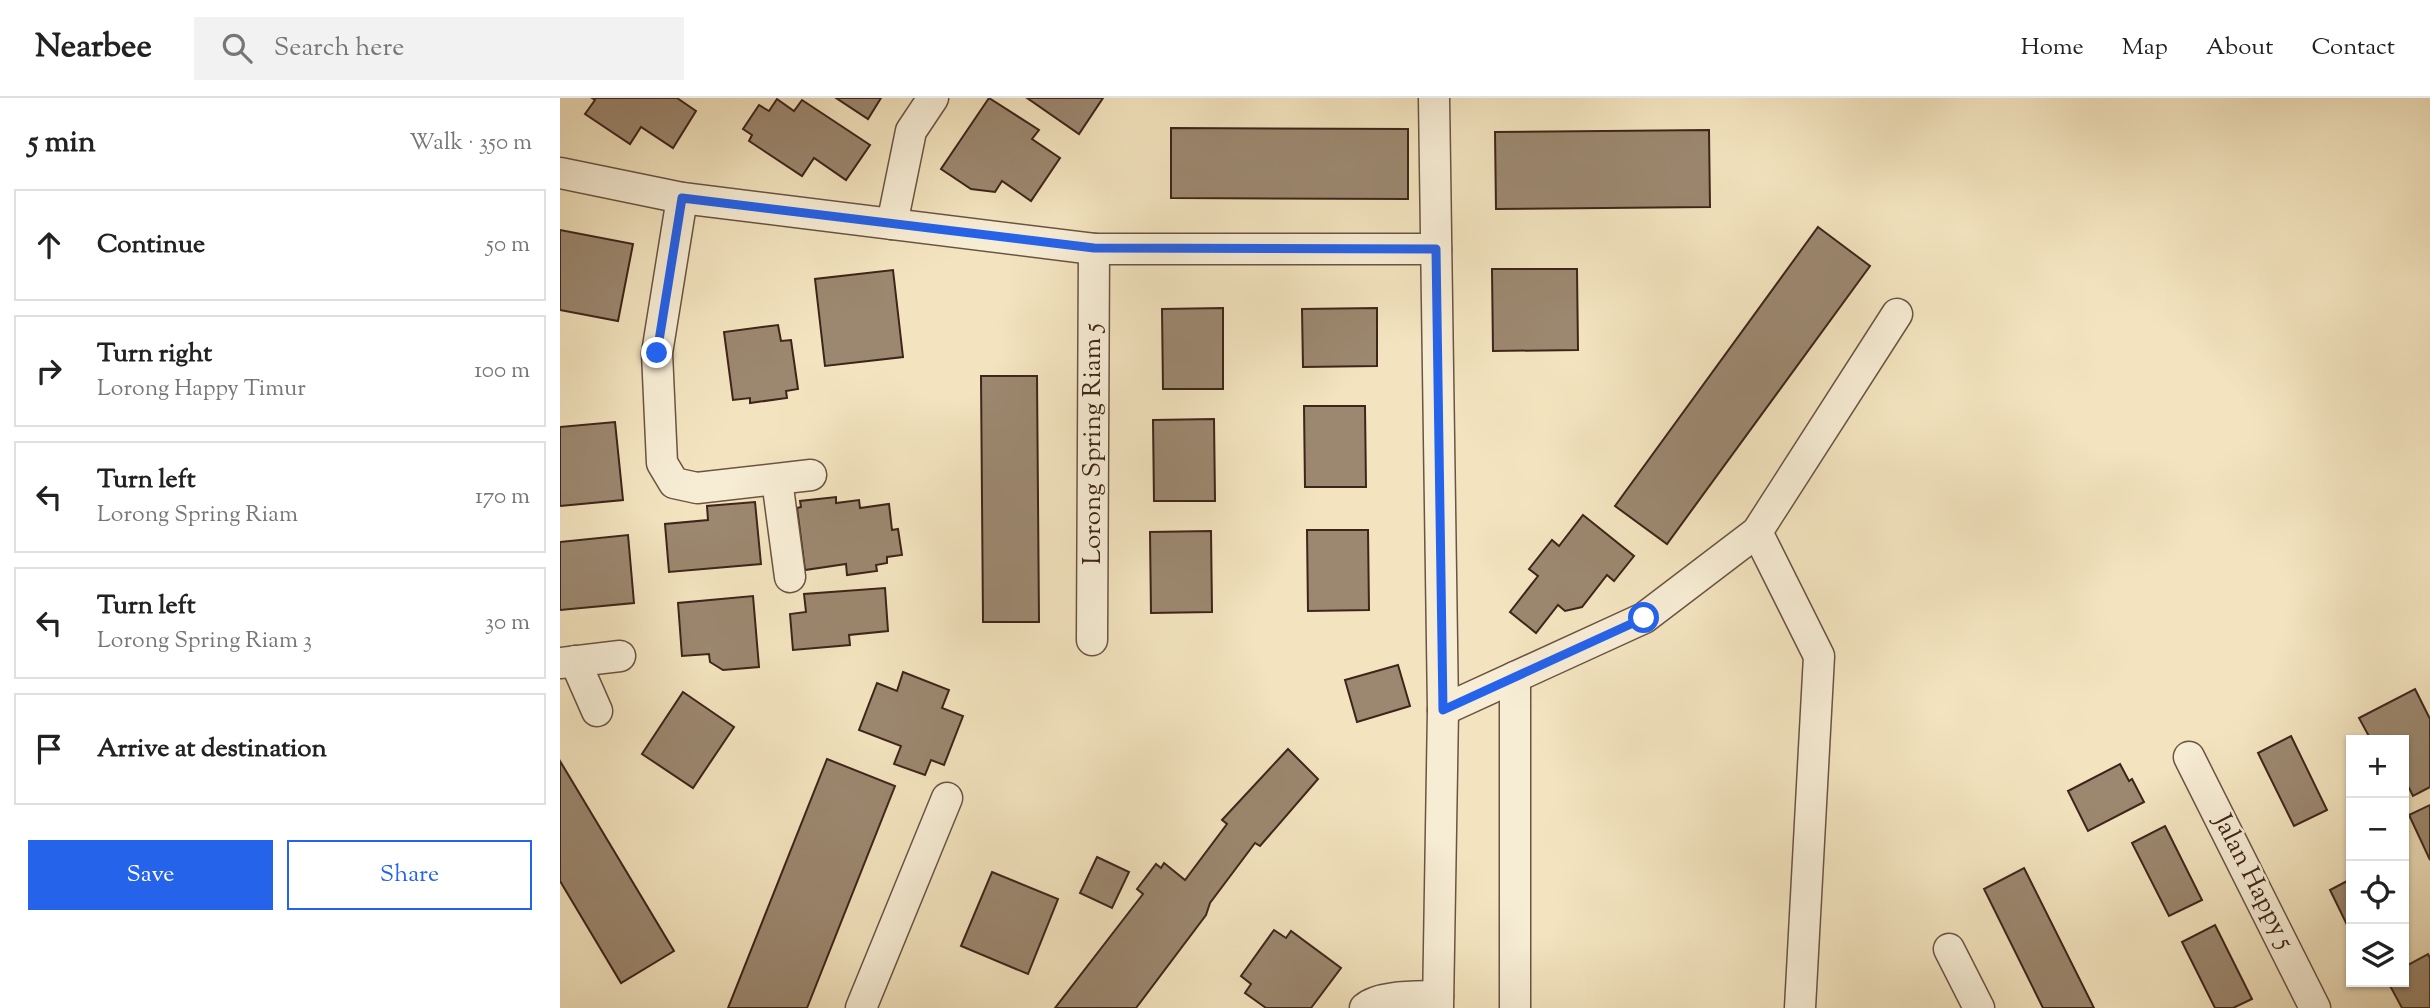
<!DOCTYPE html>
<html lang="en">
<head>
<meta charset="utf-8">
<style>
  :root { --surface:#fff; --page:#f2f2f2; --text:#222; --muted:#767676; --line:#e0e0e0; --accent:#2563eb }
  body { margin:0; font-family:"Sorts Mill Goudy",serif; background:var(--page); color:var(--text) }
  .controls { position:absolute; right:21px; bottom:21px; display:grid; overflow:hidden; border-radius:0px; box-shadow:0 2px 5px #0004 }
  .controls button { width:63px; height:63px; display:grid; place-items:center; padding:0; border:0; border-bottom:2px solid var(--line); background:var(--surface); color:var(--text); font:35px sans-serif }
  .stop { position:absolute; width:21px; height:21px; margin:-16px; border:5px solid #2563eb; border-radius:50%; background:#fff }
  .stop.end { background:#2563eb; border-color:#fff; box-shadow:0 2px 7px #0008 }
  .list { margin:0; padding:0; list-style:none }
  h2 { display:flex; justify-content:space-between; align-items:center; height:91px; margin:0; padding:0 28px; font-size:30px }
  h2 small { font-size:23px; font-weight:400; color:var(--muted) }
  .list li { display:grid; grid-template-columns:46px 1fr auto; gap:21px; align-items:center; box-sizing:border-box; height:112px; margin:0 14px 14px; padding:0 14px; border:2px solid var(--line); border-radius:0px }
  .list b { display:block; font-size:26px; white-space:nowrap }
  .list p { margin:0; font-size:23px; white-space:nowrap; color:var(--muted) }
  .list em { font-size:23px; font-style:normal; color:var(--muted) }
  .actions { display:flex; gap:14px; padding:21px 28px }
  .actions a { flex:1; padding:16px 0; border:2px solid var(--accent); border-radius:0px; text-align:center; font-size:24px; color:var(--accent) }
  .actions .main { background:var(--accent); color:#fff }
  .icon { flex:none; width:38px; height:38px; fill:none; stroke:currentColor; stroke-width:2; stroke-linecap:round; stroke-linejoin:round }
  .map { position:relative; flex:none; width:1870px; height:910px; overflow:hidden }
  header { display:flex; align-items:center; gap:42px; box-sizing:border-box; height:98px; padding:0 35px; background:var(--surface); border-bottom:2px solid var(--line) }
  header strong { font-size:33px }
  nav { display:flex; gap:38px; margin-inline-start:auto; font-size:24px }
  .search { width:490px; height:63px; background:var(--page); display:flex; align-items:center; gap:18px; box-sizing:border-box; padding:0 24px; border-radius:0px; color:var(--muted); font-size:26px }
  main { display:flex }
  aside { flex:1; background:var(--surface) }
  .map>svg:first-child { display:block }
  .building { fill:#9c8870; stroke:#3e241a; stroke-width:2 }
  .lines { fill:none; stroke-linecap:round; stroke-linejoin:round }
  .minor-casing { stroke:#6b5443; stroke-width:33 }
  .minor { stroke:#f7edd5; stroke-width:30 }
  .route { stroke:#2563eb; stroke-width:9 }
  .labels { text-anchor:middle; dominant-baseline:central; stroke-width:5; stroke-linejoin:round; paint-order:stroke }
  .street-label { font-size:26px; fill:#3e241a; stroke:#f7edd5 }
</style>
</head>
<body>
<header>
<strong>Nearbee</strong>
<div class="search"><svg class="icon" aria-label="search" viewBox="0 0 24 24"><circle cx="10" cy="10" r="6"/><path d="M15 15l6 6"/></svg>Search here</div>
<nav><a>Home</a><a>Map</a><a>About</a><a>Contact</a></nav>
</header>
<main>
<aside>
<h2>5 min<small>Walk · 350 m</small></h2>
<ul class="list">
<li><svg class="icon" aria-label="ahead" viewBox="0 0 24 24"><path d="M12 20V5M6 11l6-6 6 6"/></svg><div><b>Continue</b></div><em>50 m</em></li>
<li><svg class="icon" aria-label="right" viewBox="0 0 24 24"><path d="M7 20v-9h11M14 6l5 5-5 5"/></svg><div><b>Turn right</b><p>Lorong Happy Timur</p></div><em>100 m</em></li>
<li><svg class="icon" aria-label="left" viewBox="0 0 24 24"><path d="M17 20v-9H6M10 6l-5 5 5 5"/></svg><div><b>Turn left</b><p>Lorong Spring Riam</p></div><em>170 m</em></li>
<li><svg class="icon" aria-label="left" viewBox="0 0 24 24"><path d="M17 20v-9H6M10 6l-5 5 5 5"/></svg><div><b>Turn left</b><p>Lorong Spring Riam 3</p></div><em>30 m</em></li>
<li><svg class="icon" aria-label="arrive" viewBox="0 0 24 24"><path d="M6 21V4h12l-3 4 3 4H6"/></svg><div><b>Arrive at destination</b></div></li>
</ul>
<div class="actions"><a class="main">Save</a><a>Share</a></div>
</aside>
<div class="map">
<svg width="1870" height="910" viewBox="0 0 1870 910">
  <rect width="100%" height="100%" fill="#f3e4bf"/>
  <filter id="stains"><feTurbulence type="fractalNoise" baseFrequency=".00286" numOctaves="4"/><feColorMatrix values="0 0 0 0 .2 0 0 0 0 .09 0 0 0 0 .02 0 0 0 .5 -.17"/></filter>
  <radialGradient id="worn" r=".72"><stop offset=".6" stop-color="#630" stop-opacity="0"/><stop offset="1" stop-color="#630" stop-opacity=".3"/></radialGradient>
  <g class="building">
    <path d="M32 0H117L136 13 113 50 81 29 70 46 25 16 35 2Z"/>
    <path d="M276 0H321L308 21Z"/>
    <path d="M429 0 479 32 472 41 500 60 471 103 442 83 435 94 411 91 381 71Z"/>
    <path d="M467 0H543L519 36Z"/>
    <path d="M217 1 234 13 242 2 310 47 286 82 254 60 242 78 189 43 192 37 183 31 199 7 209 13Z"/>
    <path d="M611 30 848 31V101L611 100Z"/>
    <path d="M1149 32 1150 109 936 111 935 34Z"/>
    <path d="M1258 129 1310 168 1107 446 1055 408Z"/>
    <path d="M0 132 73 146 58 223 0 212Z"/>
    <path d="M932 171H1017L1018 252 933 253Z"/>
    <path d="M333 172 343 259 265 268 255 181Z"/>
    <path d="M663 210V291H603L602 211Z"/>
    <path d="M817 210V268L743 269 742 211Z"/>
    <path d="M218 227 221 243 231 242 238 291 226 293 227 300 190 305V300L173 302 164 234Z"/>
    <path d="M421 278H477L479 524H423Z"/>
    <path d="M744 308H805L806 389H745Z"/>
    <path d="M654 321 655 403H594L593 322Z"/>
    <path d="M55 324 63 402 0 408V329Z"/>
    <path d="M276 399V405L299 402 300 410 329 406 332 432 338 431 342 457 327 459V465L316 467 317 473 287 477 286 466 245 472 237 410 241 409 240 403Z"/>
    <path d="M195 404 201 466 109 474 105 426 148 422 147 408Z"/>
    <path d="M1023 417 1074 458 1054 483 1047 477 1022 509 1005 513 998 507 976 535 950 514 978 478 969 471 992 442 999 448Z"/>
    <path d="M747 432H808L809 512 748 513Z"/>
    <path d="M651 433 652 514 591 515 590 434Z"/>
    <path d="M68 437 74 505 0 512V444Z"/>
    <path d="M325 490 328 533 289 537 290 547 233 552 230 516 246 514 244 496Z"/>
    <path d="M193 498 199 569 163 572 150 564 149 556 122 558 118 505Z"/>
    <path d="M838 567 850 608 797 624 785 582Z"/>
    <path d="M343 574 389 592 382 610 403 618 384 667 371 662 365 677 334 666 341 648 299 632 317 585 337 593Z"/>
    <path d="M1855 591 1870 621V689L1853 698 1849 690 1844 693V642H1811L1799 620Z"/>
    <path d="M123 594 174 629 133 690 82 656Z"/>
    <path d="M1731 638 1767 712 1734 728 1698 655Z"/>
    <path d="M728 651 758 681 700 748 695 745 650 805 646 817 576 910H495L583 796 577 791 596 766 601 770 604 765 625 782 667 726 662 722Z"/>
    <path d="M267 661 335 688 247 910H168Z"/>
    <path d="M0 663 114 853 61 885 0 783Z"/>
    <path d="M1560 666 1569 683 1572 681 1584 704 1528 733 1508 693Z"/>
    <path d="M1870 707V762L1849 717Z"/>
    <path d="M1605 728 1642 802 1609 818 1572 745Z"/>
    <path d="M537 759 569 774 552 810 520 795Z"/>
    <path d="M1464 770 1534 910H1483L1424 791Z"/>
    <path d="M432 774 498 801 468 876 401 848Z"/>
    <path d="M1791 781V835L1770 792Z"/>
    <path d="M1655 827 1692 901 1673 910H1655L1622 844Z"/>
    <path d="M714 832 726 840 731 833 781 870 751 910H706L685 895 691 886 681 878Z"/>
    <path d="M1868 856 1870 860V910H1842L1828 884H1844V869Z"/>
  </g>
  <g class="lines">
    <g class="minor-casing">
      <g id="minor">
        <path d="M874 0 883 612 878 910"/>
        <path d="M0 75 122 100 534 151H876"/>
        <path d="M122 100 97 255 102 365 114 385 137 390 251 377"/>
        <path d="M332 126 351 33 373 0"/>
        <path d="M217 382 230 479"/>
        <path d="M1197 434 1259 558 1240 910"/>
        <path d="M532 542 534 151"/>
        <path d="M15 563 37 613"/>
        <path d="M0 565 60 558"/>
        <path d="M955 579V910"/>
        <path d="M883 612 1084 520 1197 434 1337 216"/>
        <path d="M1629 659 1755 910"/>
        <path d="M1389 851 1419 910"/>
        <path d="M301 910 387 700"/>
        <path d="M805 910C820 897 859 899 878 898"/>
      </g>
    </g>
    <use href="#minor" class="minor"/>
  </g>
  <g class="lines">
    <path class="route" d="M97 255 122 100 534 150 876 151 883 612 1084 520"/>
  </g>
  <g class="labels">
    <g class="street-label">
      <text transform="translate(533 346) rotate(-90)">Lorong Spring Riam 5</text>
      <text transform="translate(1693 784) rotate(63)">Jalan Happy 5</text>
    </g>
  </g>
  <rect width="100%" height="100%" filter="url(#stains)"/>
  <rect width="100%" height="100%" fill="url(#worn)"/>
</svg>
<div class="controls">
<button>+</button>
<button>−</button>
<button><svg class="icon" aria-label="locate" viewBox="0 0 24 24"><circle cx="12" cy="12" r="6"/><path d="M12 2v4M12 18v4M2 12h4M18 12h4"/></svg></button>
<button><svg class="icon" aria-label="layers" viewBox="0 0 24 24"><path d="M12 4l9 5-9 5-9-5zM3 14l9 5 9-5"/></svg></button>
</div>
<div class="stop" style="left:1084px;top:520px"></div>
<div class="stop end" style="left:97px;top:255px"></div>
</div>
</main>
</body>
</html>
